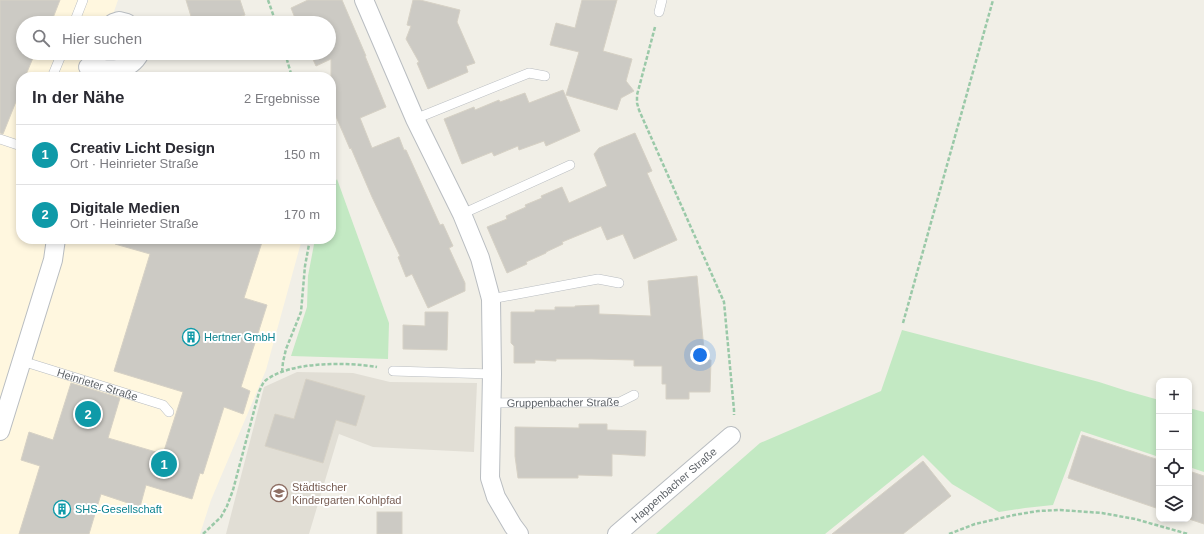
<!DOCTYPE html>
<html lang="de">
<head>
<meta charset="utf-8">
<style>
  :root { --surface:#fff; --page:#f7f7f7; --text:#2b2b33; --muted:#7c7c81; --line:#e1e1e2; --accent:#db2777 }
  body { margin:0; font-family:Helvetica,sans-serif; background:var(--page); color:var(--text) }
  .controls { position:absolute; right:12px; bottom:12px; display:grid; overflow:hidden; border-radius:8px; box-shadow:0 2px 6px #0003 }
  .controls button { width:36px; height:36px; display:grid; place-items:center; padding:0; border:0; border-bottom:1px solid var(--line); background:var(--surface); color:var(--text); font:20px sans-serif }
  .you { position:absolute; left:700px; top:355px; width:14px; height:14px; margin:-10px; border:3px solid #fff; border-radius:50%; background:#1a73e8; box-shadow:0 0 0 6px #1a73e833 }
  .badge { display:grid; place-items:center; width:26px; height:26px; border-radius:50%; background:var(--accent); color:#fff; font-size:13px; font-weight:700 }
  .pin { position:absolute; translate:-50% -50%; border:2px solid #fff; box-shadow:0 1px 4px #0006 }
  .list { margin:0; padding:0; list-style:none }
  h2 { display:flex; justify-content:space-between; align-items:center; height:52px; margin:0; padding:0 16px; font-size:17px }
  h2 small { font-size:13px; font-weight:400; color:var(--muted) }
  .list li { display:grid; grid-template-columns:26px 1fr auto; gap:12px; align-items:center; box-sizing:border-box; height:60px; padding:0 16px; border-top:1px solid var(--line) }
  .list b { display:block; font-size:15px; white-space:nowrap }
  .list p { margin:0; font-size:13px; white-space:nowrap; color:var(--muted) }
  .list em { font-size:13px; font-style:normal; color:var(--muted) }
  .icon { flex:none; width:22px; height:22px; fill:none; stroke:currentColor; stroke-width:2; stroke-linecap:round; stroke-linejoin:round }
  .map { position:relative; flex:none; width:1204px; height:534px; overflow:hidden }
  .search { position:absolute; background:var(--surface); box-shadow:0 2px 6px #0003; left:16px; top:16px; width:320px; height:44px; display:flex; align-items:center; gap:10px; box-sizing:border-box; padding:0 14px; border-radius:22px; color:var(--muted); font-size:15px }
  .panel { position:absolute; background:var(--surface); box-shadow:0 2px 6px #0003; left:16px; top:72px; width:320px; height:172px; border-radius:16px }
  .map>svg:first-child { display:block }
  .commercial { fill:#fff7df }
  .education { fill:#e1ded5 }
  .green { fill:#c3e9c3 }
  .building { fill:#cccac4; stroke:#d6d1c5 }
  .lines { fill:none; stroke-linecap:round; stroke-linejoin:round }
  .service-casing { stroke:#b9bdc1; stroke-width:10 }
  .minor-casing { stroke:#b9bdc1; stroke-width:20 }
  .path { stroke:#9ac9a8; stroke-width:2.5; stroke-dasharray:4 2; stroke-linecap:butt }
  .service { stroke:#fff; stroke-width:9 }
  .minor { stroke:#fff; stroke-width:18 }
  .labels { text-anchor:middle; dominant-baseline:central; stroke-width:4; stroke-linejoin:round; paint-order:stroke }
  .culture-label { font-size:11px; fill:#0d838f; stroke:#fff; text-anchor:start }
  .street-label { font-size:11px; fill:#5e6368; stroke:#fff }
  .education-label { font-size:11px; fill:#785e54; stroke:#fff; text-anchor:start }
</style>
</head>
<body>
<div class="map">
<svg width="1204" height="534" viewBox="0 0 1204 534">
  <rect width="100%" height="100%" fill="#f1efe7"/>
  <path class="commercial" d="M0 0H118L110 23H23V53H99L91 77H21V239H302L266 370 211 500 200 534H0Z"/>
  <path class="education" d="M297 372 353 373 390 382 477 383 474 452 373 447 339 434 309 534H226L264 387Z"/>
  <g class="green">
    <path d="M337 179 389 323 388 359 291 356 307 307 308 276 315 239H331V189Z"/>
    <path d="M902 330 1099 382 1127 391 1159 400V457L1081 431 1053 505 1025 508 999 512 952 484 923 455 825 534H656L760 443 881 391Z"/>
    <path d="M1189 408 1204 412V472L1189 467Z"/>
  </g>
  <g class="building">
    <path d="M0 0H60L51 23H23V53H35L25 77H21V89L3 134 0 133Z"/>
    <path d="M186 0H240L245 15 218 23H193Z"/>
    <path d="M308 0H342L366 56H365L386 107 360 118 372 148 399 137 404 150H406L440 225 443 224 453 246 449 248 465 283V291L428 308 412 274 406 277 398 257 400 256 372 197 351 148 350 149 331 105V59L316 66 310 53H329V23H297L291 8Z"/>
    <path d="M413 0H420L460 10 457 22 475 63 466 66 468 72 428 89 417 63 419 62 406 39 411 26 407 25Z"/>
    <path d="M582 0H617L603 51 632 59 626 81 634 91 621 98 617 110 566 95 579 52 550 45 556 23 575 28Z"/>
    <path d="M563 90 580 131 546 146 544 141 519 150 518 146 494 156 492 152 462 164 444 119 474 107 475 110 499 100 500 102 525 93 529 103Z"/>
    <path d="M635 133 652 171 647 173 677 240 634 259 623 234 607 240 601 226 562 242 563 244 546 252V253L526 262 527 264 507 273 487 227 507 219 506 216 526 207 525 205 542 198 541 196 562 187 569 203 607 186 594 154 599 148Z"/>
    <path d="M115 239H263L244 298 267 305 241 387 250 391 243 414 224 407 203 474 200 473 192 499 146 485 140 507 101 494 89 534H19L40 466 21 460 29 432 53 440 71 383 120 398 108 438 163 454 183 392 114 371 150 254 115 244Z"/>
    <path d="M697 276 705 360H711L710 392H689V399H666V384H662V366H634V360L592 359H556V361L535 360V363H514V346L511 343V312H535V310H555V307H575V306L599 305V314L651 316 648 281Z"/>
    <path d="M425 312H448L447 350 403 349V325L425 326Z"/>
    <path d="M306 379 365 396 356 426 336 420 323 463 265 446 275 414 294 419Z"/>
    <path d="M579 424H607V430L646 431 645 456 612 454V476L578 475V478H518L515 456V427L579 428Z"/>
    <path d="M1082 435 1159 460V509L1068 478Z"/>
    <path d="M923 461 951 496 903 534H832Z"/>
    <path d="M1189 471 1204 476V524L1189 519Z"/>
    <rect x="377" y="512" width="25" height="22"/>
  </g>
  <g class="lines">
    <g class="service-casing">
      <g id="service">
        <path d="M659 12 662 0"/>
        <path d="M74 23 83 0"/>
        <path d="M52 77 62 53"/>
        <path d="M415 119 529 73 545 76"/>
        <path d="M0 139 21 146"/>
        <path d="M462 214 570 165"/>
        <path d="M491 299 598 279 619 283"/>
        <path id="s1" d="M22 361 163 405 169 412"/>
        <path d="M393 371 492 374"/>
        <path id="s2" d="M491 403 620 402 634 395"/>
      </g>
    </g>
    <g class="minor-casing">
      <g id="minor">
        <path d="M364 0 415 119 462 214 480 258 491 299 492 374 490 478 496 497 513 526 519 534"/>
        <path d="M113 23 119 21 127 23"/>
        <path d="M88 67C107 70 129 74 140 53"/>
        <path d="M0 431 53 260 56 239"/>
        <path id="s3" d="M617 534 731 436"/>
      </g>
    </g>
    <g class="path">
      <path d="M268 0 276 23"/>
      <path d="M655 27 637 95V103L639 110 724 302 734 410V415"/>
      <path d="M285 53 292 77"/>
      <path d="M903 323 993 0"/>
      <path d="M282 372 283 362 286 349 301 312 305 266 310 239"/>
      <path d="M203 534 221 517 227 506 233 490 259 392C261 388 262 384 265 381 289 361 348 362 377 367"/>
      <path d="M949 534 975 524 1014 515 1038 511 1060 510 1102 513 1135 519 1188 534"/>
    </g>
    <use href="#service" class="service"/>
    <use href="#minor" class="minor"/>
  </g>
  <defs>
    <g id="building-ring" transform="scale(0.9)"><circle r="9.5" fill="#fff" stroke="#0f9aa8" stroke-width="1.5"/><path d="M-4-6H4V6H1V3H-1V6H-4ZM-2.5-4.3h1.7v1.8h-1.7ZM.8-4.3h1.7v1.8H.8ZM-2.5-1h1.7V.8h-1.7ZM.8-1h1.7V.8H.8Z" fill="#0f9aa8"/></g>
    <g id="school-ring" transform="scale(0.9)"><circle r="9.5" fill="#fff" stroke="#8d6e63" stroke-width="1.5"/><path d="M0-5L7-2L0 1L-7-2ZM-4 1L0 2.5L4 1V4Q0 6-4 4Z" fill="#8d6e63"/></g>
  </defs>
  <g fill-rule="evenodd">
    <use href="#building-ring" x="191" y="337"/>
    <use href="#school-ring" x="279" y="493"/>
    <use href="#building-ring" x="62" y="509"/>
  </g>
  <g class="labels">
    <g class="culture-label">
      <text x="204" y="337">Hertner GmbH</text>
      <text x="75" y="509">SHS-Gesellschaft</text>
    </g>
    <g class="street-label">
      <text stroke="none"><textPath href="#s1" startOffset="79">Heinrieter Straße</textPath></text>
      <text stroke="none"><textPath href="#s2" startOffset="72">Gruppenbacher Straße</textPath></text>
      <text stroke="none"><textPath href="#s3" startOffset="75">Happenbacher Straße</textPath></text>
    </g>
    <g class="education-label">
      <text x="292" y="487">Städtischer<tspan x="292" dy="13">Kindergarten Kohlpfad</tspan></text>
    </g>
  </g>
</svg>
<div class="controls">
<button>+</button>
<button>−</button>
<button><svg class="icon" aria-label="locate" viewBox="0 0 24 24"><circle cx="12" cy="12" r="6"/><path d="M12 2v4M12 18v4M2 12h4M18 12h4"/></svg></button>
<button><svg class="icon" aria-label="layers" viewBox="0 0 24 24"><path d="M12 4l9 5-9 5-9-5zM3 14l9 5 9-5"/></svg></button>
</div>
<div class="you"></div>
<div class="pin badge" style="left:164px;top:464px;background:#0f9aa8">1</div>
<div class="pin badge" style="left:88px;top:414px;background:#0f9aa8">2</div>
<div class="search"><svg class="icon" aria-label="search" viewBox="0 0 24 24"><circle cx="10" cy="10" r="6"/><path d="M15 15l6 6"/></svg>Hier suchen</div>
<section class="panel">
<h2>In der Nähe<small>2 Ergebnisse</small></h2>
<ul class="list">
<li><span class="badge" style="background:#0f9aa8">1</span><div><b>Creativ Licht Design</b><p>Ort · Heinrieter Straße</p></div><em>150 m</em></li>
<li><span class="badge" style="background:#0f9aa8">2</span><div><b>Digitale Medien</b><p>Ort · Heinrieter Straße</p></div><em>170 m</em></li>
</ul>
</section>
</div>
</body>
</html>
